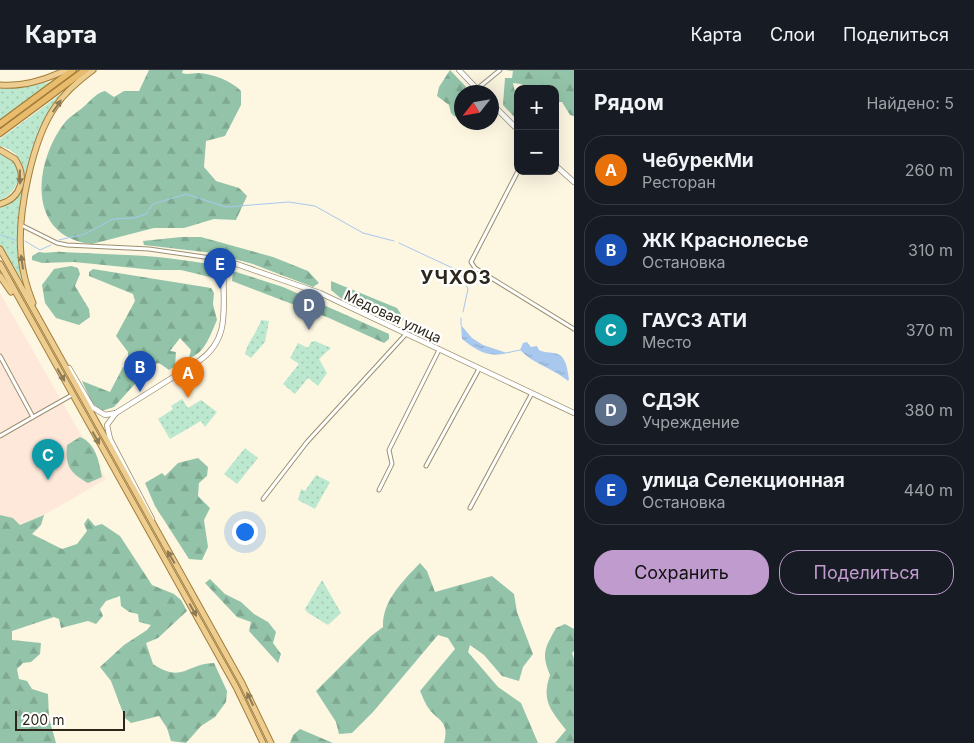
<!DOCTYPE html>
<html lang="ru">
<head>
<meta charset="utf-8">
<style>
  :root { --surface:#171b24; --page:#20242c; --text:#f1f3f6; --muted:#9ea1a6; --line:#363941; --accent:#c09bce }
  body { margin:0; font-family:Inter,sans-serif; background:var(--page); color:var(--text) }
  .controls { position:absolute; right:15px; top:15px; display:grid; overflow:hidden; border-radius:10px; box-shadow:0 5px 20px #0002 }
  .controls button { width:45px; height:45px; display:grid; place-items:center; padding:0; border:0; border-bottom:1px solid var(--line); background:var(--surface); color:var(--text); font:25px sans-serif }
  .compass { position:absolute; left:454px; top:15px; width:45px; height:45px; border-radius:50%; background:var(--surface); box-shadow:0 5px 20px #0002; rotate:239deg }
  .scale { position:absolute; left:15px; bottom:12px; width:110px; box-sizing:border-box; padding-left:5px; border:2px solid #2c271a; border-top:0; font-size:14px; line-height:18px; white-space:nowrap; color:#2c271a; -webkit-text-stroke:4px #fff; paint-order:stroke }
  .you { position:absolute; left:244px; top:461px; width:18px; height:18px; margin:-12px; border:4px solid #fff; border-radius:50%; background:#1a73e8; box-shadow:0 0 0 8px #1a73e833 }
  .badge { display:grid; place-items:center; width:32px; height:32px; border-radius:50%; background:var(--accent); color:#fff; font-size:16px; font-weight:700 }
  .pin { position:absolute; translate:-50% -41px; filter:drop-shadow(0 1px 2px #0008) }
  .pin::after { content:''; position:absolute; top:26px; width:18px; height:15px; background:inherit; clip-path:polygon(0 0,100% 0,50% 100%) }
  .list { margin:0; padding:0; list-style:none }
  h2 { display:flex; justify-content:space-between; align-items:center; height:65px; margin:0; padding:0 20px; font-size:21px }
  h2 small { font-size:16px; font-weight:400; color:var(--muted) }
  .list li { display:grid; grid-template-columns:32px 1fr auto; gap:15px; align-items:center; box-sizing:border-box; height:70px; margin:0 10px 10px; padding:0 10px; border:1px solid var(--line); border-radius:20px }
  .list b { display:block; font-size:19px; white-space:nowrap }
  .list p { margin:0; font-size:16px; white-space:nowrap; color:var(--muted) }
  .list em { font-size:16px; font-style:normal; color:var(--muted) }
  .actions { display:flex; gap:10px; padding:15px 20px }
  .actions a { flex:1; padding:11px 0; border:1px solid var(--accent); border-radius:20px; text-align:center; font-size:18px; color:var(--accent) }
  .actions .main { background:var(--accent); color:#111 }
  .map { position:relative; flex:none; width:574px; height:673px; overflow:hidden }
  header { display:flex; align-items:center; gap:30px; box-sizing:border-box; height:70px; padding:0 25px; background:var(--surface); border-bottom:1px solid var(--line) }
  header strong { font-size:24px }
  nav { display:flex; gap:28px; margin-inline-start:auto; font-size:18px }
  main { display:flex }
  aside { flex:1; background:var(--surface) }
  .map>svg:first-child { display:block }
  .education { fill:#fde8da }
  .grass { fill:url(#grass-dots) }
  .forest { fill:url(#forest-firs) }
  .water { fill:url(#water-ripples) }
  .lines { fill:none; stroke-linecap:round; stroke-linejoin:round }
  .stream { stroke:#a8c8ee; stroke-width:1 }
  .minor-casing { stroke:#9b9070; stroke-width:5 }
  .tertiary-casing { stroke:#9b9070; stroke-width:6 }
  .primary-casing { stroke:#a27d38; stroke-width:7 }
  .trunk-casing { stroke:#a27d38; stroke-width:8 }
  .minor { stroke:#fff; stroke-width:3 }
  .tertiary { stroke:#fff; stroke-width:4.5 }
  .primary { stroke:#eecd91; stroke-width:5 }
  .trunk { stroke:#e8bc6c; stroke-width:5.5 }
  .oneway { fill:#8d7a56 }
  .labels { text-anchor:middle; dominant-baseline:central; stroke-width:4.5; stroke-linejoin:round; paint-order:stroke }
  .street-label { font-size:14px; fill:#2c271a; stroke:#fff }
  .district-label { font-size:19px; font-weight:bold; letter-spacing:1px; fill:#2c271a; stroke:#fff }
</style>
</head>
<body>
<header>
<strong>Карта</strong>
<nav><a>Карта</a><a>Слои</a><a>Поделиться</a></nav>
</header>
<main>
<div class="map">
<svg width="574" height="673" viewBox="0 0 574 673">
  <defs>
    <pattern id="grass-dots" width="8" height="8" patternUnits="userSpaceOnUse" patternTransform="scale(1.25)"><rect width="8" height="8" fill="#bce8cf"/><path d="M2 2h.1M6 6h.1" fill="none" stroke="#a2c7b1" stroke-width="1.8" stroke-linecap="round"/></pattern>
    <pattern id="forest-firs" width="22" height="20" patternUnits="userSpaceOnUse" patternTransform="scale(1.25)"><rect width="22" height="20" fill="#93c4a9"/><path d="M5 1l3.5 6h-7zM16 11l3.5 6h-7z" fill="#7fa891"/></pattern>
    <pattern id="water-ripples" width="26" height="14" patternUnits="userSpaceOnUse" patternTransform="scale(1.25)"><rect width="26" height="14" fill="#a8c8ee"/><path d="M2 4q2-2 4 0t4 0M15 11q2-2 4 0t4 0" fill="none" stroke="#91accc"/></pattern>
  </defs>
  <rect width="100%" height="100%" fill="#fdf6e1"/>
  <path class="education" d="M0 223 106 409 44 445 20 455 13 448 0 445Z"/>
  <g class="grass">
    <path d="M50 12 48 15 0 50V18L22 17Z"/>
    <path d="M62 23 42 56 25 107C23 91 16 80 0 76V69Z"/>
    <path d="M0 82C4 85 10 88 13 91 25 105 15 125 0 130Z"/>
    <path d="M24 117 17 167 21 211 0 174V137L13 131Z"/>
    <path d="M261 250 269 251 265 272 251 288 245 284C248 271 257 263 261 250Z"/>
    <path d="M315 271 331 278 319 289 327 303 318 316 308 308 295 324 283 314 299 294 290 288 298 273 308 278 311 272Z"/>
    <path d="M182 329 188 338 201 330 217 342 205 357 201 351 170 369 158 349 173 339 171 336Z"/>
    <path d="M245 378 258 388 237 414 224 404Z"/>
    <path d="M316 405 330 412 315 439 298 430 301 419 305 421Z"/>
    <path d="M322 510 341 543 328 555 308 543 305 539Z"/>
  </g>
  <g class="forest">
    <path d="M149 0H183L182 3C188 5 192 3 198 3 213 4 230 10 241 21V35L225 66 206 71 204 97 216 111 239 118 247 126 236 150 214 149 184 158H154L92 174C25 167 34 90 66 51 71 46 76 43 81 39 90 32 94 24 105 21L114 27 124 21H139Z"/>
    <path d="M450 0 471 22H462L461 37 455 47 451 43 449 35 437 26 439 17Z"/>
    <path d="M505 0H574V46L570 45 562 32H555V19H528L521 14 513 13 518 36V51L503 35 505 8H512L513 1Z"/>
    <path d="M181 167H201L273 187 308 201 319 213 313 217 253 194 213 183 144 175 143 171Z"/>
    <path d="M39 182C48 184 53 181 62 182 83 183 105 184 127 185 156 186 186 190 215 195L214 208 181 200H154L74 192 42 193 32 190V186Z"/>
    <path d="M71 196 78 198 80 204 75 216 89 239 90 247 79 255 56 248 45 233 42 215 54 199Z"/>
    <path d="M93 199 211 218 214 223 213 234 217 250C211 263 205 284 189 288L191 280 180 268 170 281 176 282 175 296 169 300 159 293 152 295 114 337 102 341 92 333 82 311 110 322 123 297 130 298 131 305 139 294 128 288V282L116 266 135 231 133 224 89 206V202Z"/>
    <path d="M233 201 283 217 389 264V269L384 273 329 248 232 211Z"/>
    <path d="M331 211 397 238 404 249 398 254 343 230 331 220Z"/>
    <path d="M80 367C96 373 99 392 102 407L88 413C70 403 65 396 67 375Z"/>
    <path d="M198 388 208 397 207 406 199 413 198 426 210 438 204 450 208 477 202 490 189 489 155 436 145 413 162 403 165 406 178 393Z"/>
    <path d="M0 445 13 448 20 455 44 445 41 455 32 464 62 479 77 474 87 461 84 454 88 448 95 456 102 454 120 466 152 515 174 524 181 530 187 541 158 568 146 573 153 594C182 614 188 593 214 593L227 621 226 632 215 647 201 656 186 673 171 671 167 658 159 646 131 653 125 648 111 611 100 597 124 575 147 560 151 555 139 552 138 544 129 542 121 536 120 526 106 531 100 539 103 546 96 554 88 551 61 558 59 549 54 547 12 561V570L41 573 40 584 31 592 23 593 17 599 19 609 27 611 32 619 48 624 49 648 56 673H0Z"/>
    <path d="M420 493 427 501 435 522 492 506 514 524 517 542 533 584 523 597 519 611 502 606 484 585 470 575 468 582 498 617 521 633 538 673H444C450 649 437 652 427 636 424 631 422 625 420 621L455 579 448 568 438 565 373 642 352 663 339 664 336 652 316 621 371 566 383 557C382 531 403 511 420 493Z"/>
    <path d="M210 509 225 524 241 532 254 544 268 552 276 562 273 573 281 584 278 593 249 561 251 552 237 547 205 513Z"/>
    <path d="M565 554 574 559V581L572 583 574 589V673H555L566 660C551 640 541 631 550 605 541 583 545 578 556 558Z"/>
    <path d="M300 659 333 673H290L293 665Z"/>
  </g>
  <g class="water">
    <path d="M461 255 472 268 483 275 507 283C489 288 477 281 462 269Z"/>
    <path d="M527 272 531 277 537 276 539 280C545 283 548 282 554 283 567 285 567 299 569 309L568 311C553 298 533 294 520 280L523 273Z"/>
  </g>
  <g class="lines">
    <g class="stream">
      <path d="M1 165 15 170"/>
      <path d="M59 170 85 164 113 149 134 148 146 144 153 134 186 124 226 137 289 132 315 136 363 163 394 171"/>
      <path d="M25 171 40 180 51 175"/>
      <path d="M399 173 459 201 468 219 463 242"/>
      <path d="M461 248V255"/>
      <path d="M506 283 520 280"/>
    </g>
    <g class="minor-casing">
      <g id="minor">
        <path d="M477 19 500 0"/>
        <path d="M518 101 471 192 475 198 574 259"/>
        <path d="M21 155 57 173 67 175 149 179 225 190"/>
        <path d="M0 286 33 347 72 325"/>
        <path d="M0 366 33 347"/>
        <path d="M426 396 479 299"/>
        <path d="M379 420 392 394 389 380 439 280"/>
        <path d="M263 429 307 372 406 264"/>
        <path d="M470 438 532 323"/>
      </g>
    </g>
    <g class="tertiary-casing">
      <g id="tertiary">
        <path d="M459 0 480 22"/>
        <path d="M492 34 518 60"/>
        <path d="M555 95 574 112"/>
        <path d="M69 298 92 337 105 345 116 343 199 291C236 265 219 228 225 190L320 223 574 343"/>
        <path d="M116 343 107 355 110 369 152 449"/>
      </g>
    </g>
    <g class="primary-casing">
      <g id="primary">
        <path d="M0 15C23 17 45 10 66 0"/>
        <path d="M0 80 15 89C27 106 22 128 0 134"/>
        <path d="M0 179 242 613 271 673"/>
        <path d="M0 194 236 617 263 673"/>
        <path d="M0 206 11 222"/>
        <path d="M33 233C27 218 22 201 21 185 17 145 32 70 55 37 65 22 78 11 93 0"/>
      </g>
    </g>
    <g class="trunk-casing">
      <g id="trunk">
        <path d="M0 54 73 0"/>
        <path d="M0 63 85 0"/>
      </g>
    </g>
    <use href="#minor" class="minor"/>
    <use href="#tertiary" class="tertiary"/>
    <use href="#primary" class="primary"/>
    <use href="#trunk" class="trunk"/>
  </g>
  <defs><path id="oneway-solid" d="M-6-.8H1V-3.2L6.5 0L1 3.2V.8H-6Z" transform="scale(1.25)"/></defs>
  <g class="oneway">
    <use href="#oneway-solid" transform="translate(57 36) rotate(-55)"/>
    <use href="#oneway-solid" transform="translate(20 107) rotate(89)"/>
    <use href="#oneway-solid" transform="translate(22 192) rotate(-98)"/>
    <use href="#oneway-solid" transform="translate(61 305) rotate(60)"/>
    <use href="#oneway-solid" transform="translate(96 368) rotate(61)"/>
    <use href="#oneway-solid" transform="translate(171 487) rotate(-120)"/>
    <use href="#oneway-solid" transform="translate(193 540) rotate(61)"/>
    <use href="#oneway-solid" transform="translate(250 629) rotate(-116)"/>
  </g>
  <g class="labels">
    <g class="street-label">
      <text transform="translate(393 246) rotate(25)">Медовая улица</text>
    </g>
    <g class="district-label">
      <text x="456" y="207">УЧХОЗ</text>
    </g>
  </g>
</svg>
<div class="controls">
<button>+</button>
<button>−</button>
</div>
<svg class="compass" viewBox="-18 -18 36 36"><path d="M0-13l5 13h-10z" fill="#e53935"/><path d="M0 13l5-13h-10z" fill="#9ea1a6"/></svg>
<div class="scale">200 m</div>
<div class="you"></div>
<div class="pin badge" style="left:188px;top:328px;background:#e8710a">A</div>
<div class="pin badge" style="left:140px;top:322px;background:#1a4fb4">B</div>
<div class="pin badge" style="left:48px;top:410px;background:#0f9aa8">C</div>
<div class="pin badge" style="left:309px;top:260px;background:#5c6f8a">D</div>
<div class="pin badge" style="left:220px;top:219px;background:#1a4fb4">E</div>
</div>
<aside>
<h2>Рядом<small>Найдено: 5</small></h2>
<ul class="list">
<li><span class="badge" style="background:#e8710a">A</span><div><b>ЧебурекМи</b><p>Ресторан</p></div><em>260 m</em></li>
<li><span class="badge" style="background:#1a4fb4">B</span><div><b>ЖК Краснолесье</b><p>Остановка</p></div><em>310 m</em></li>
<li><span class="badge" style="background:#0f9aa8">C</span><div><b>ГАУСЗ АТИ</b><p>Место</p></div><em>370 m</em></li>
<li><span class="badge" style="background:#5c6f8a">D</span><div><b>СДЭК</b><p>Учреждение</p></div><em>380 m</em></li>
<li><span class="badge" style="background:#1a4fb4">E</span><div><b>улица Селекционная</b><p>Остановка</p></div><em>440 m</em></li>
</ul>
<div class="actions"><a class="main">Сохранить</a><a>Поделиться</a></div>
</aside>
</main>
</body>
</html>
